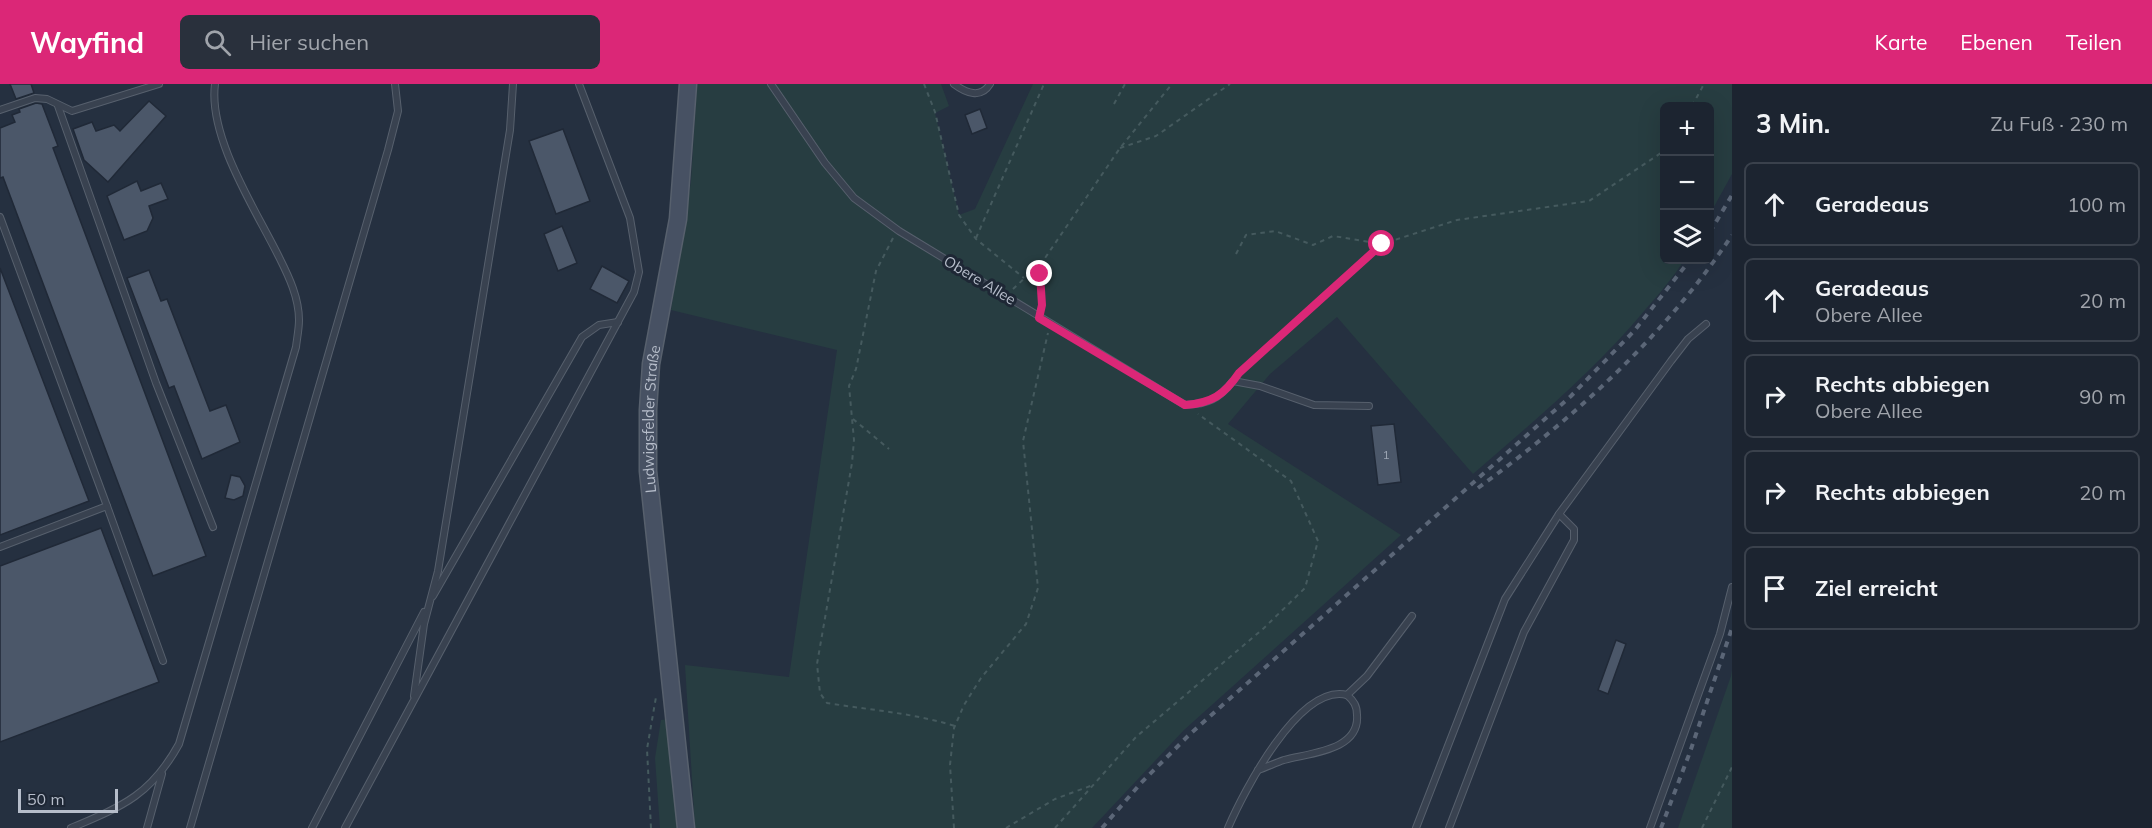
<!DOCTYPE html>
<html lang="de">
<head>
<meta charset="utf-8">
<style>
  :root { --surface:#1c2430; --page:#29303c; --text:#f1f3f6; --muted:#a0a4ab; --line:#3a414c; --accent:#db2777 }
  body { margin:0; font-family:Mulish,sans-serif; background:var(--page); color:var(--text) }
  .controls { position:absolute; right:18px; top:18px; display:grid; overflow:hidden; border-radius:9px; box-shadow:0 6px 24px #0002 }
  .controls button { width:54px; height:54px; display:grid; place-items:center; padding:0; border:0; border-bottom:2px solid var(--line); background:var(--surface); color:var(--text); font:30px sans-serif }
  .scale { position:absolute; left:18px; bottom:15px; width:100px; box-sizing:border-box; padding-left:6px; border:3px solid #b6bdca; border-top:0; font-size:16px; line-height:21px; white-space:nowrap; color:#b6bdca; -webkit-text-stroke:4px #1e2735; paint-order:stroke }
  .stop { position:absolute; width:18px; height:18px; margin:-14px; border:4px solid #db2777; border-radius:50%; background:#fff }
  .stop.end { background:#db2777; border-color:#fff; box-shadow:0 2px 6px #0008 }
  .list { margin:0; padding:0; list-style:none }
  h2 { display:flex; justify-content:space-between; align-items:center; height:78px; margin:0; padding:0 24px; font-size:26px }
  h2 small { font-size:20px; font-weight:400; color:var(--muted) }
  .list li { display:grid; grid-template-columns:39px 1fr auto; gap:18px; align-items:center; box-sizing:border-box; height:84px; margin:0 12px 12px; padding:0 12px; border:2px solid var(--line); border-radius:9px }
  .list b { display:block; font-size:22px; white-space:nowrap }
  .list p { margin:0; font-size:20px; white-space:nowrap; color:var(--muted) }
  .list em { font-size:20px; font-style:normal; color:var(--muted) }
  .icon { flex:none; width:33px; height:33px; fill:none; stroke:currentColor; stroke-width:2; stroke-linecap:round; stroke-linejoin:round }
  .map { position:relative; flex:none; width:1732px; height:744px; overflow:hidden }
  header { display:flex; align-items:center; gap:36px; box-sizing:border-box; height:84px; padding:0 30px; background:var(--accent); color:#fff }
  header strong { font-size:28px }
  nav { display:flex; gap:33px; margin-inline-start:auto; font-size:21px }
  .search { width:420px; height:54px; background:var(--page); display:flex; align-items:center; gap:15px; box-sizing:border-box; padding:0 21px; border-radius:9px; color:var(--muted); font-size:22px }
  main { display:flex }
  aside { flex:1; background:var(--surface) }
  .map>svg:first-child { display:block }
  .green { fill:#273d41 }
  .building { fill:#4b5769; stroke:#202937; stroke-width:1.5 }
  .lines { fill:none; stroke-linecap:round; stroke-linejoin:round }
  .lane-casing { stroke:#57606d; stroke-width:8 }
  .secondary-casing { stroke:#57606d; stroke-width:19 }
  .path { stroke:#455a5e; stroke-width:2; stroke-dasharray:4.5 4.5; stroke-linecap:butt }
  .lane { stroke:#394250; stroke-width:6 }
  .secondary { stroke:#475163; stroke-width:16 }
  .rail { stroke:#5b6677; stroke-width:4; stroke-dasharray:6 6; stroke-linecap:butt }
  .route { stroke:#db2777; stroke-width:8 }
  .labels { text-anchor:middle; dominant-baseline:central; stroke-width:6; stroke-linejoin:round; paint-order:stroke }
  .number-label { font-size:12px; fill:#9ba4b2 }
  .street-label { font-size:15px; fill:#b6bdca; stroke:#1e2735 }
</style>
</head>
<body>
<header>
<strong>Wayfind</strong>
<div class="search"><svg class="icon" aria-label="search" viewBox="0 0 24 24"><circle cx="10" cy="10" r="6"/><path d="M15 15l6 6"/></svg>Hier suchen</div>
<nav><a>Karte</a><a>Ebenen</a><a>Teilen</a></nav>
</header>
<main>
<div class="map">
<svg width="1732" height="744" viewBox="0 0 1732 744">
  <rect width="100%" height="100%" fill="#253040"/>
  <g class="green">
    <path d="M697 0H941L949 22 935 29 959 131 975 125 1033 0H1732V90L1710 130V22H1664V176H1684C1673 194 1659 210 1645 226 1594 287 1533 338 1473 390L1337 233 1270 290 1228 340 1401 451 1184 646 1092 744H695L685 581 789 593 837 266 671 226 691 97Z"/>
    <path d="M1732 586V744H1678L1731 592Z"/>
    <path d="M668 635 679 744H660L655 674 661 636Z"/>
  </g>
  <g class="building">
    <path d="M10 0H31L34 9 16 15Z"/>
    <path d="M149 17 166 32 108 98 84 76 73 45 92 38 96 47 114 41 120 47Z"/>
    <path d="M36 19 42 20 58 62 53 64 206 472 153 492 3 93 0 94V44L15 38 12 31 20 28 19 25Z"/>
    <path d="M980 25 987 44 972 50 965 31Z"/>
    <path d="M563 45 590 117 556 130 529 57Z"/>
    <path d="M137 97 141 107 161 99 168 115 149 122 153 134 147 147 124 156 107 112Z"/>
    <path d="M562 142 577 179 558 187 544 150Z"/>
    <path d="M602 182 629 197 617 219 590 205Z"/>
    <path d="M0 184 89 417 0 451Z"/>
    <path d="M149 186 161 217 167 215 210 327 226 321 240 358 202 375 174 302 169 304 127 194Z"/>
    <path d="M1394 340 1401 398 1378 401 1371 342Z"/>
    <path d="M231 391 240 393 245 402 243 412 234 416 225 414Z"/>
    <path d="M101 444 159 598 0 658V482Z"/>
    <path d="M1616 556 1626 560 1608 610 1598 606Z"/>
  </g>
  <g class="lines">
    <g class="lane-casing">
      <g id="lane">
        <path d="M771 0 825 79 854 114 899 147 1185 321C1208 320 1219 315 1233 297L1260 302 1314 321 1369 322"/>
        <path d="M954 0C966 9 981 15 990 0"/>
        <path d="M58 22 156 299 213 443"/>
        <path d="M0 26 35 14 47 15 72 27 159 0"/>
        <path d="M0 133 107 422 0 463"/>
        <path d="M107 422 163 577"/>
        <path d="M433 512 582 253 599 241 618 238"/>
        <path d="M414 612 424 540 438 487 510 46 513 0"/>
        <path d="M1258 686C1267 683 1275 679 1284 676 1309 669 1360 667 1357 631 1357 622 1354 617 1347 611"/>
        <path d="M71 744C123 722 151 711 179 660L296 263C297 254 299 245 299 236 299 214 289 193 280 175 256 126 208 54 215 0"/>
        <path d="M147 744 162 690"/>
        <path d="M190 744 388 66 398 27 395 0"/>
        <path d="M312 744 424 528"/>
        <path d="M345 744 634 208 639 188 630 134 579 0"/>
        <path d="M1228 744C1243 709 1299 599 1347 611L1367 592 1412 532"/>
        <path d="M1416 744 1505 515 1559 430 1671 277 1688 255 1706 240"/>
        <path d="M1449 744 1524 548 1574 456V445L1559 430"/>
        <path d="M1650 744 1720 550 1732 503"/>
      </g>
    </g>
    <g class="secondary-casing">
      <g id="secondary">
        <path id="s1" d="M686 744 648 387V326L651 280 678 135 688 0"/>
      </g>
    </g>
    <g class="path">
      <path d="M924 0 935 28 959 131 976 155 1024 194"/>
      <path d="M1114 20 1125 0"/>
      <path d="M1692 22 1704 0"/>
      <path d="M1120 64 1156 52 1230 0"/>
      <path d="M893 154 876 187 856 285 849 302 854 356 852 379 817 580 820 609 827 619C870 626 913 629 955 642"/>
      <path d="M976 154 1044 0"/>
      <path d="M1236 170 1246 151 1275 147 1313 161 1333 152 1382 160"/>
      <path d="M1013 205 1043 177 1120 64 1172 0"/>
      <path d="M1042 224 1040 190 1043 177"/>
      <path d="M1239 289 1382 160 1457 136 1589 117 1664 67"/>
      <path d="M853 335 889 365"/>
      <path d="M651 744 647 665 656 613"/>
      <path d="M954 744 950 681 954 644 964 621 981 594 1026 540 1038 504 1023 357 1048 249"/>
      <path d="M1006 744 1055 715 1093 701"/>
      <path d="M1055 744 1136 653 1264 544 1305 504 1318 457 1291 397 1198 330"/>
      <path d="M1702 744 1732 683"/>
    </g>
    <use href="#lane" class="lane"/>
    <use href="#secondary" class="secondary"/>
    <g class="rail">
      <path d="M1710 148 1732 111"/>
      <path d="M1478 404C1575 333 1665 252 1732 151"/>
      <path d="M1102 744 1141 699 1190 650 1571 312 1634 247 1690 176"/>
      <path d="M1661 744 1690 668 1732 544"/>
    </g>
  </g>
  <g class="lines">
    <path class="route" d="M1040 190 1042 221 1039 234 1185 321C1212 319 1224 311 1239 289L1382 160"/>
  </g>
  <g class="labels">
    <g class="number-label">
      <text x="1386" y="370">1</text>
    </g>
    <g class="street-label">
      <text transform="translate(980 196) rotate(31)">Obere Allee</text>
      <text stroke="none"><textPath href="#s1" startOffset="411">Ludwigsfelder Straße</textPath></text>
    </g>
  </g>
</svg>
<div class="controls">
<button>+</button>
<button>−</button>
<button><svg class="icon" aria-label="layers" viewBox="0 0 24 24"><path d="M12 4l9 5-9 5-9-5zM3 14l9 5 9-5"/></svg></button>
</div>
<div class="scale">50 m</div>
<div class="stop" style="left:1382px;top:160px"></div>
<div class="stop end" style="left:1040px;top:190px"></div>
</div>
<aside>
<h2>3 Min.<small>Zu Fuß · 230 m</small></h2>
<ul class="list">
<li><svg class="icon" aria-label="ahead" viewBox="0 0 24 24"><path d="M12 20V5M6 11l6-6 6 6"/></svg><div><b>Geradeaus</b></div><em>100 m</em></li>
<li><svg class="icon" aria-label="ahead" viewBox="0 0 24 24"><path d="M12 20V5M6 11l6-6 6 6"/></svg><div><b>Geradeaus</b><p>Obere Allee</p></div><em>20 m</em></li>
<li><svg class="icon" aria-label="right" viewBox="0 0 24 24"><path d="M7 20v-9h11M14 6l5 5-5 5"/></svg><div><b>Rechts abbiegen</b><p>Obere Allee</p></div><em>90 m</em></li>
<li><svg class="icon" aria-label="right" viewBox="0 0 24 24"><path d="M7 20v-9h11M14 6l5 5-5 5"/></svg><div><b>Rechts abbiegen</b></div><em>20 m</em></li>
<li><svg class="icon" aria-label="arrive" viewBox="0 0 24 24"><path d="M6 21V4h12l-3 4 3 4H6"/></svg><div><b>Ziel erreicht</b></div></li>
</ul>
</aside>
</main>
</body>
</html>
